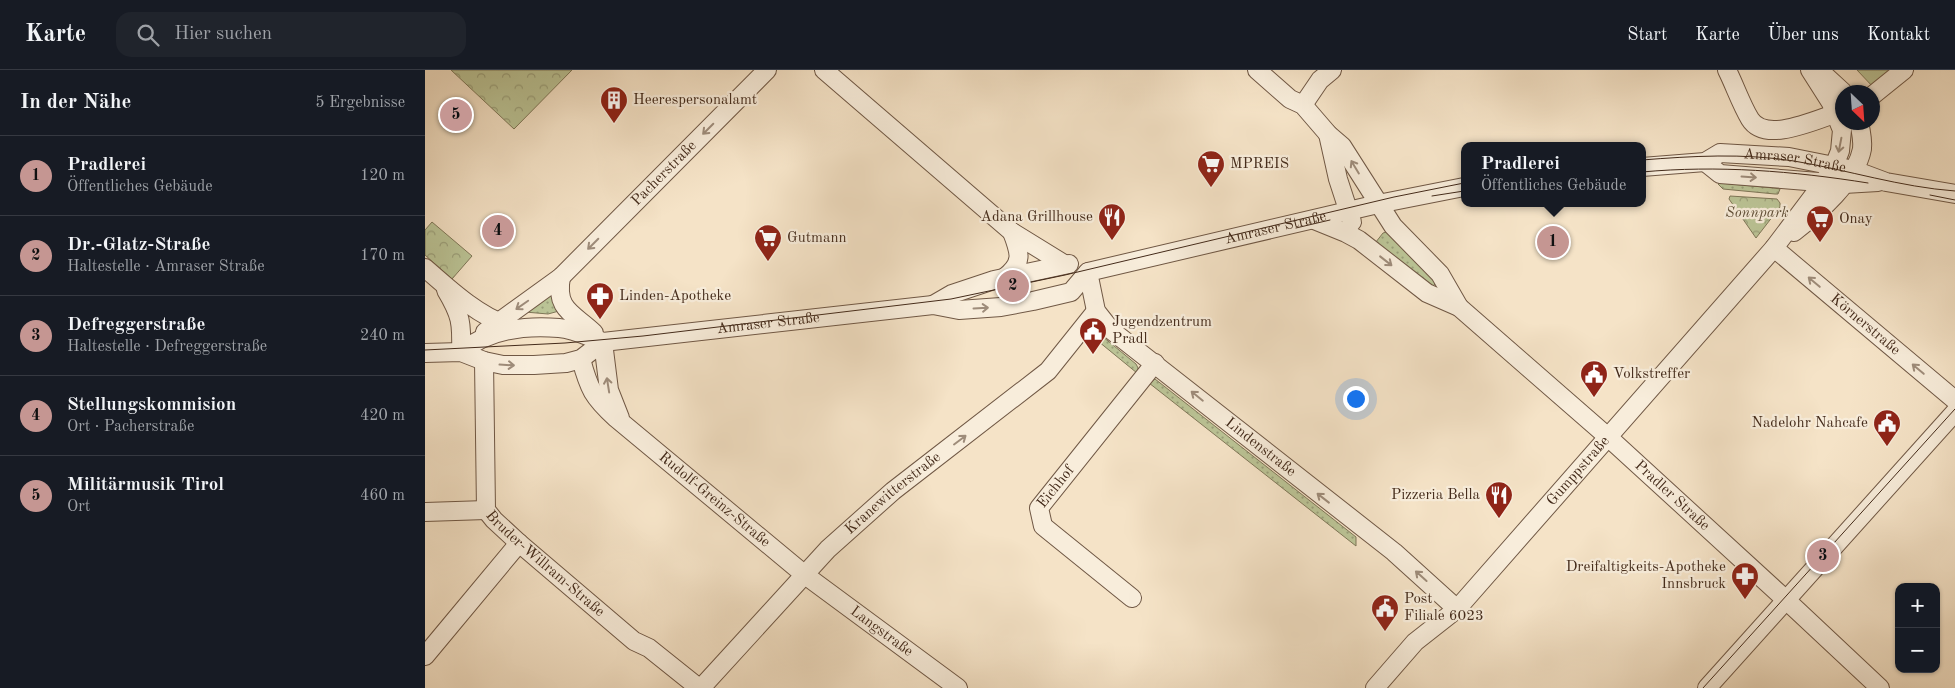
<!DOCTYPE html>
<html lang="de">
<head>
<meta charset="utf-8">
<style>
  :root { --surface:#171b24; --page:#20242c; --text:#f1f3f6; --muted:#9ea1a6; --line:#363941; --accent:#c59692 }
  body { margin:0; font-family:"Old Standard TT",serif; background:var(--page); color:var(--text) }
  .controls { position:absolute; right:15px; bottom:15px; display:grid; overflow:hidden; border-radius:10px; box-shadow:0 1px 4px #0004 }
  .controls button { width:45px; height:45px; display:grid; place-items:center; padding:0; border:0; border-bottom:1px solid var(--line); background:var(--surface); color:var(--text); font:25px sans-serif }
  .compass { position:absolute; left:1410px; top:15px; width:45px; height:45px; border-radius:50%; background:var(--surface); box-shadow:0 1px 4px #0004; rotate:155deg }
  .you { position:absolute; left:930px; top:328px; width:18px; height:18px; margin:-12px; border:4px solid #fff; border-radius:50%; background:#1a73e8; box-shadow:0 0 0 8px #1a73e833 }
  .badge { display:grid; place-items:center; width:32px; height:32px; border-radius:50%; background:var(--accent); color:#111; font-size:16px; font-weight:700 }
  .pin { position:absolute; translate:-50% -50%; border:2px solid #fff; box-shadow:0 1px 5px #0006 }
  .popup { position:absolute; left:1036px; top:72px; width:185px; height:65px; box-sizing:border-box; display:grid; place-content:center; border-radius:10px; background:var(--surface); filter:drop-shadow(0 1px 4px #0005); font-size:16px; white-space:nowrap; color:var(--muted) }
  .popup b { font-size:19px; color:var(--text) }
  .popup::after { content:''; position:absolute; left:50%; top:100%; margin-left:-10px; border:10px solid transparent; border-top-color:var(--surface) }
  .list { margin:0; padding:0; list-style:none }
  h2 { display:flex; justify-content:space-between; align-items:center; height:65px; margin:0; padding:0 20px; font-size:21px }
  h2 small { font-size:16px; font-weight:400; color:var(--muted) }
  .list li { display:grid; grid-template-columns:32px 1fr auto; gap:15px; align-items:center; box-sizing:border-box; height:80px; padding:0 20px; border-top:1px solid var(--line) }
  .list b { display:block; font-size:19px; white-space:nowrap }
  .list p { margin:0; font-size:16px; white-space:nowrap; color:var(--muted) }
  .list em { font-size:16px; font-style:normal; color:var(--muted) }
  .icon { flex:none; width:28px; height:28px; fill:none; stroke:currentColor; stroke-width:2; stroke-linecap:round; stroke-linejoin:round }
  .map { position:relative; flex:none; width:1530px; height:618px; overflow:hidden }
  header { display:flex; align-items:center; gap:30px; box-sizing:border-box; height:70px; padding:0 25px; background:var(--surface); border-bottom:1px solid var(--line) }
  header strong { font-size:24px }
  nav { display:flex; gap:28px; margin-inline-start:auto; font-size:18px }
  .search { width:350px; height:45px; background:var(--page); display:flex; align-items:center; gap:12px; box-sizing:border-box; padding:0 18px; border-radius:15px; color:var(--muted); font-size:19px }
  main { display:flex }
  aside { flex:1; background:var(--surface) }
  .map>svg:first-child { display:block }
  .grass { fill:url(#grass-dots); stroke:#7f7758 }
  .park { fill:url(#park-crowns); stroke:#7f7758 }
  .garden { fill:#bbc496; stroke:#7f7758 }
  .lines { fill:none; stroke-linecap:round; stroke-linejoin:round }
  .minor-casing { stroke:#705845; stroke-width:20 }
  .minor { stroke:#f8eddb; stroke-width:18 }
  .tram { stroke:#432a1a; stroke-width:1 }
  .oneway { stroke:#9e8c7a }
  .labels { text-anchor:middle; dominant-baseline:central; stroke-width:4.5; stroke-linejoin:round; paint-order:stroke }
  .poi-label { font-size:15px; fill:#432a1a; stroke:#f8eddb; text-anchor:start }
  .street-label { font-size:15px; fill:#432a1a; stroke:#f8eddb }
  .park-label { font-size:15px; font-style:italic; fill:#615039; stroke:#f8eddb }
</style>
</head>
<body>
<header>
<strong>Karte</strong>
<div class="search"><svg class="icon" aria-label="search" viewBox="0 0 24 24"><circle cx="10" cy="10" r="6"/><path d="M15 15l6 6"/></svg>Hier suchen</div>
<nav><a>Start</a><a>Karte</a><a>Über uns</a><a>Kontakt</a></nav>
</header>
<main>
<aside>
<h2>In der Nähe<small>5 Ergebnisse</small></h2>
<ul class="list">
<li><span class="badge">1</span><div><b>Pradlerei</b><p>Öffentliches Gebäude</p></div><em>120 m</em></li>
<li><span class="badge">2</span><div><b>Dr.-Glatz-Straße</b><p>Haltestelle · Amraser Straße</p></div><em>170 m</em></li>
<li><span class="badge">3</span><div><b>Defreggerstraße</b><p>Haltestelle · Defreggerstraße</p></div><em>240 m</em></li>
<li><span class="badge">4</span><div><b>Stellungskommision</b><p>Ort · Pacherstraße</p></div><em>420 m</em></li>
<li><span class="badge">5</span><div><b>Militärmusik Tirol</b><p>Ort</p></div><em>460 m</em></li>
</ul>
</aside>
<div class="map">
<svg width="1530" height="618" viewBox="0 0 1530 618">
  <defs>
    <pattern id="grass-dots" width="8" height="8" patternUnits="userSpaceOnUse" patternTransform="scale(1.25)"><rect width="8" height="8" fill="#bbc496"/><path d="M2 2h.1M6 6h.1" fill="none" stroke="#9a9f7a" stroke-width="1.8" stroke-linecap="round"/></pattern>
    <pattern id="park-crowns" width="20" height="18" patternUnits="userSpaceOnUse" patternTransform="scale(1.25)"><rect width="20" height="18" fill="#bbc496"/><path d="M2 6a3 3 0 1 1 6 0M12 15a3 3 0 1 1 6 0" fill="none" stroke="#9a9f7a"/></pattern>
  </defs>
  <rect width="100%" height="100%" fill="#f5e3c7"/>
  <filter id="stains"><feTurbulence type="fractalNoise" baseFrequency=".004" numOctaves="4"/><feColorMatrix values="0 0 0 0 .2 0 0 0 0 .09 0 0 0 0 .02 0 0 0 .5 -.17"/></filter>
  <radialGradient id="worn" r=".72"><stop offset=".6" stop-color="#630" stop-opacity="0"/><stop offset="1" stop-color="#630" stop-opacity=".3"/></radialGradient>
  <g class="grass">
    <path d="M1295 113 1349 118 1355 119 1353 124H1350L1298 119 1293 114Z"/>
    <path d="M965 161 989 183 1011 213 1007 217 947 177 958 163Z"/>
    <path d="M126 219 134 241 123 244 100 242Z"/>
    <path d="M672 262 711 294 713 298 712 303 668 267Z"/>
    <path d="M730 309 931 467V476L724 313Z"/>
  </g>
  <g class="park">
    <path d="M26 0H147L89 59Z"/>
    <path d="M1305 126 1352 129 1355 133V137L1331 168 1304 129Z"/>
    <path d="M7 152 47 186 27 209 0 185V160Z"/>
  </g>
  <path class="garden" d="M1432 0H1470L1449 18Z"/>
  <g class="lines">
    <g class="minor-casing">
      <g id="minor">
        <path d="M399 0 587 162 639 194"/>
        <path d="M832 0 865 29 878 35 903 64 917 76 968 156 1015 204 1034 237"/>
        <path d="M1302 0C1310 16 1316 34 1325 49 1341 75 1394 48 1418 41"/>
        <path d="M1394 0 1418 22"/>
        <path d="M1448 25 1479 0"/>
        <path d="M878 35 895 10 907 0"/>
        <path d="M903 64 913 109 927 152"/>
        <path d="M1280 92 1295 104 1419 114 1453 112"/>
        <path id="s1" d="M1217 97 1280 92 1295 83 1364 87 1429 100 1461 112 1530 124"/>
        <path id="s2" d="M889 150 921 163 934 170 1002 223 1034 237 1183 367 1360 529 1455 618"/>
        <path d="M1369 162C1393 143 1431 111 1437 79 1438 71 1436 61 1434 52"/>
        <path id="s3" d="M1349 178 1530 330"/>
        <path d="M0 198C23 218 53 246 82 255"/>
        <path id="s4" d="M663 202 671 241 686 260 969 482 1032 539"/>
        <path d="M136 207C130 240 148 243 169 263"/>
        <path d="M579 208C599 193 595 183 587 162"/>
        <path d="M21 220C36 245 37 253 36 282"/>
        <path d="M508 235 527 224 569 210 644 194"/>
        <path id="s5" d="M60 262 136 207 342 0"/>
        <path d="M178 272 184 320 195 348"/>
        <path id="s6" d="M36 282C63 260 100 255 134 258 149 259 164 267 178 272L508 235 534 240 576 237 608 231 646 222 663 202 953 134 1039 117"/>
        <path d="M0 283 36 282 59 291 78 295H109L141 293 156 289 178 272"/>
        <path id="s7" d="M156 289C164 319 168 327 191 348L380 505 533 618"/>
        <path id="s8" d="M59 291 61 440 69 450 94 473 209 571 224 578 274 618"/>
        <path d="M0 442 61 440"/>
        <path id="s9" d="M707 528 618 456 614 438 730 293"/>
        <path d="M0 586 94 473"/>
        <path id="s10" d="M276 618 403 479 468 421 623 301 671 241"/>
        <path id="s11" d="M950 618 990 572 1032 539 1349 178 1398 113 1409 96 1415 81 1417 60 1406 33 1385 0"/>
        <path d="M1282 618 1530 342"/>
      </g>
    </g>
    <use href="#minor" class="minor"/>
    <g class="tram">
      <path d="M1217 90C1268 86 1318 83 1369 91 1423 100 1475 117 1530 121"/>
      <path d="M1217 102C1293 95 1368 101 1443 113"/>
      <path d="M1505 125 1530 130"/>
      <path d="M1007 126 1039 121"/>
      <path d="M871 158 905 150"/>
      <path d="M0 280 140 273 218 266 526 229 640 205 969 127 1039 113"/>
      <path d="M1278 618 1530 339"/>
    </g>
  </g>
  <defs><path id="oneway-shaft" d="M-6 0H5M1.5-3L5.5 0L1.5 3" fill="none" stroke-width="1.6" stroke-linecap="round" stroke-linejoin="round" transform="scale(1.25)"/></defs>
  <g class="oneway">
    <use href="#oneway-shaft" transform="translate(283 59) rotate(135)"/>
    <use href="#oneway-shaft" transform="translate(1415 75) rotate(101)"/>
    <use href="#oneway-shaft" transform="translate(930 97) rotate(-121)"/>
    <use href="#oneway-shaft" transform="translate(1324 107) rotate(4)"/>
    <use href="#oneway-shaft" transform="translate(168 174) rotate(135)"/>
    <use href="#oneway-shaft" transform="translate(961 191) rotate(38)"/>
    <use href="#oneway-shaft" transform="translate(1389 212) rotate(-140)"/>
    <use href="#oneway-shaft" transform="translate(97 235) rotate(145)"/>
    <use href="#oneway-shaft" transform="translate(556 238) rotate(-3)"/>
    <use href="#oneway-shaft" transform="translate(82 295) rotate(3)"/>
    <use href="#oneway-shaft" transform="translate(1493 299) rotate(-140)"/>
    <use href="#oneway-shaft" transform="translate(183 315) rotate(-99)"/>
    <use href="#oneway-shaft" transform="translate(772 326) rotate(-141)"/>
    <use href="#oneway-shaft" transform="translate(535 370) rotate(-37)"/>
    <use href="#oneway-shaft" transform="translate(898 428) rotate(-142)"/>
    <use href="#oneway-shaft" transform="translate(996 506) rotate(-138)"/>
  </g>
  <defs>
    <g id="building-pin" transform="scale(1.4375)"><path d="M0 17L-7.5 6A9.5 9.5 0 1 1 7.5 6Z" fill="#8f2418" stroke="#f8eddb"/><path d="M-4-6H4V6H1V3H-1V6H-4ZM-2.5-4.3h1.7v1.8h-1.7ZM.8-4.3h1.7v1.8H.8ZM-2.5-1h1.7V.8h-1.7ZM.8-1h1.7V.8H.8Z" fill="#fff"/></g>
    <g id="supermarket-pin" transform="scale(1.4375)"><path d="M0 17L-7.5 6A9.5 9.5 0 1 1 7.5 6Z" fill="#8f2418" stroke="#f8eddb"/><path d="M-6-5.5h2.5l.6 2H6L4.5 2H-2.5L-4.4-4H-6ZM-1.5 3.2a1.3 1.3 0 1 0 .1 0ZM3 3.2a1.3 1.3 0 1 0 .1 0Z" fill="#fff"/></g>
    <g id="restaurant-pin" transform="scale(1.4375)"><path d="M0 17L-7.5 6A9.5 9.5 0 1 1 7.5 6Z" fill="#8f2418" stroke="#f8eddb"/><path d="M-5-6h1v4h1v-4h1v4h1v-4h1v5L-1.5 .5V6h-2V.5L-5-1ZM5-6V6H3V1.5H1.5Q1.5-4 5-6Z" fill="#fff"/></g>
    <g id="pharmacy-pin" transform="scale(1.4375)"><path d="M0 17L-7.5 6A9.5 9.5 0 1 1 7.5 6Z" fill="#8f2418" stroke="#f8eddb"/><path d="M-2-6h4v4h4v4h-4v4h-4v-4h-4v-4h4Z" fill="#fff"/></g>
    <g id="civic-pin" transform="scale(1.4375)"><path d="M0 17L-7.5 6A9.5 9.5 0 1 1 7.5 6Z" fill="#8f2418" stroke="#f8eddb"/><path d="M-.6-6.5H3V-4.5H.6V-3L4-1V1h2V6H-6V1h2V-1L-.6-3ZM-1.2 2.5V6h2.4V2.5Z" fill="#fff"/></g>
  </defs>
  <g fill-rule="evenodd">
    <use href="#building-pin" x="189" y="30"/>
    <use href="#supermarket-pin" x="786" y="94"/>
    <use href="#restaurant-pin" x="687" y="147"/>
    <use href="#supermarket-pin" x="1395" y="149"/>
    <use href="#supermarket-pin" x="343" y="168"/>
    <use href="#pharmacy-pin" x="175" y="226"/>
    <use href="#civic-pin" x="668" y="261"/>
    <use href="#civic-pin" x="1169" y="304"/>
    <use href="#civic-pin" x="1462" y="353"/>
    <use href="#restaurant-pin" x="1074" y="425"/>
    <use href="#pharmacy-pin" x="1320" y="506"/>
    <use href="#civic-pin" x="960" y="538"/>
  </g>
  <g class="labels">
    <g class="poi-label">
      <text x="208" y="30">Heerespersonalamt</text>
      <text x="805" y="94">MPREIS</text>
      <text x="668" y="147" text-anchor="end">Adana Grillhouse</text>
      <text x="1414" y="149">Onay</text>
      <text x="362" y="168">Gutmann</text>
      <text x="194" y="226">Linden-Apotheke</text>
      <text x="687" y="252">Jugendzentrum<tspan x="687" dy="17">Pradl</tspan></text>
      <text x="1188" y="304">Volkstreffer</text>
      <text x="1443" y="353" text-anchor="end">Nadelohr Nahcafe</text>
      <text x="1055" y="425" text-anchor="end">Pizzeria Bella</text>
      <text x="1301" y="497" text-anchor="end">Dreifaltigkeits-Apotheke<tspan x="1301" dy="17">Innsbruck</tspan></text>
      <text x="979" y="529">Post<tspan x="979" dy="17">Filiale 6023</tspan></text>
    </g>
    <g class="street-label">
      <text stroke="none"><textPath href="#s1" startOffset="156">Amraser Straße</textPath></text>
      <text stroke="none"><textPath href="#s5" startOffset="240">Pacherstraße</textPath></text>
      <text stroke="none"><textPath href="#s6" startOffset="841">Amraser Straße</textPath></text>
      <text stroke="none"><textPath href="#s6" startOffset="316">Amraser Straße</textPath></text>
      <text stroke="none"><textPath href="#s3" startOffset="119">Körnerstraße</textPath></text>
      <text stroke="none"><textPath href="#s4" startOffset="254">Lindenstraße</textPath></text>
      <text stroke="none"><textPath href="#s11" startOffset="298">Gumppstraße</textPath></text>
      <text stroke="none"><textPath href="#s9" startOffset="160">Eichhof</textPath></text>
      <text stroke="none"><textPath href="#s10" startOffset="274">Kranewitterstraße</textPath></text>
      <text stroke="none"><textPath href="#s2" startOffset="455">Pradler Straße</textPath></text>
      <text stroke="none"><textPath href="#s7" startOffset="198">Rudolf-Greinz-Straße</textPath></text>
      <text stroke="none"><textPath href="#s8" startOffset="229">Bruder-Willram-Straße</textPath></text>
      <text stroke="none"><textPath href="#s7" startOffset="411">Langstraße</textPath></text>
    </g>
    <g class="park-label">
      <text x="1332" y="143">Sonnpark</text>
    </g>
  </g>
  <rect width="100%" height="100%" filter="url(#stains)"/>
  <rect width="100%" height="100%" fill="url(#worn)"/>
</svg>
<div class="controls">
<button>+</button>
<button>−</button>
</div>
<svg class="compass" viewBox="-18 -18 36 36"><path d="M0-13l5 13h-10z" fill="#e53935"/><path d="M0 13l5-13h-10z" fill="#9ea1a6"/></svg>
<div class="you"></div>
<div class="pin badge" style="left:1128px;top:172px">1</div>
<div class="popup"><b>Pradlerei</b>Öffentliches Gebäude</div>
<div class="pin badge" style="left:588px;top:216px">2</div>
<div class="pin badge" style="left:1398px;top:486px">3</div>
<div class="pin badge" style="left:73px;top:161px">4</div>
<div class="pin badge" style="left:31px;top:45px">5</div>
</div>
</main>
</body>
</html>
